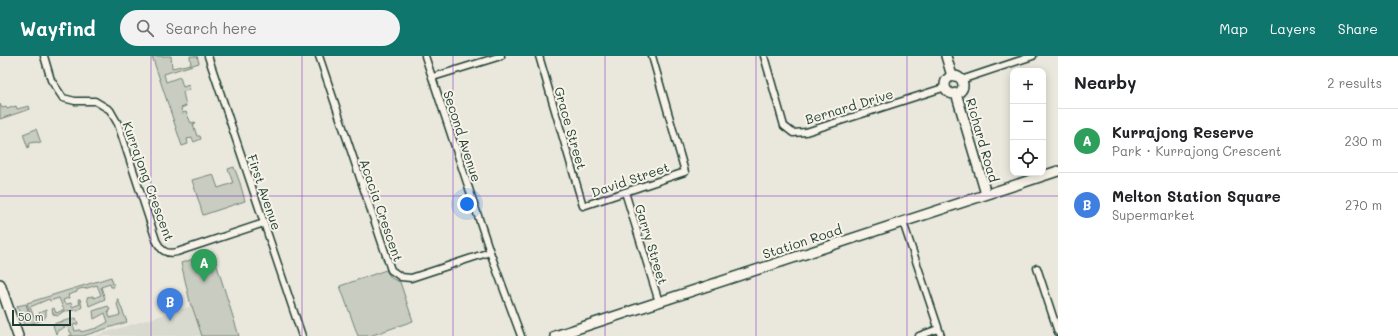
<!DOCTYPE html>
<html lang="en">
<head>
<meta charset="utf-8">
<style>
  :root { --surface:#fff; --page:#f2f2f2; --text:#202124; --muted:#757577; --line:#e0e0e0; --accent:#0f766e }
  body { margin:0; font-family:Mali,sans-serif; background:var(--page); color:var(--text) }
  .controls { position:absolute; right:12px; top:12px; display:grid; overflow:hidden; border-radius:8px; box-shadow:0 2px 10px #0003 }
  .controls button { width:36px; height:36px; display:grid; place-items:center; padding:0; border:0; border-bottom:1px solid var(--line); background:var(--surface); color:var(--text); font:20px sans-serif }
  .scale { position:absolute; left:12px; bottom:10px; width:59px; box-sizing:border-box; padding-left:4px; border:2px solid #1f3d34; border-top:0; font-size:11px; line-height:14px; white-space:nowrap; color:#1f3d34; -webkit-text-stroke:3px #f7f3e8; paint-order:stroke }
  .you { position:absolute; left:467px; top:148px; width:14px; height:14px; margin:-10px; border:3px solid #fff; border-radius:50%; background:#1a73e8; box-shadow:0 0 0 6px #1a73e833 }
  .badge { display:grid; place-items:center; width:26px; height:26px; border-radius:50%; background:var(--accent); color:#fff; font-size:13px; font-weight:700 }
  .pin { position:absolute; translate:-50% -33px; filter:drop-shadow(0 1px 2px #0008) }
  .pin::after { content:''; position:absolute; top:21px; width:14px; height:12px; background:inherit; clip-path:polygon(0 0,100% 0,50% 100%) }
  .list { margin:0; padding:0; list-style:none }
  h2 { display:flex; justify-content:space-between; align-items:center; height:52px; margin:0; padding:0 16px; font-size:17px }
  h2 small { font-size:13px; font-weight:400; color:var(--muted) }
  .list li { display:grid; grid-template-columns:26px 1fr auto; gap:12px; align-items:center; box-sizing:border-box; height:64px; padding:0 16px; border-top:1px solid var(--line) }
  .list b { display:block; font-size:15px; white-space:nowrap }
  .list p { margin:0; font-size:13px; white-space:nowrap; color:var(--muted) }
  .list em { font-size:13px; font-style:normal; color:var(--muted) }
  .icon { flex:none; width:22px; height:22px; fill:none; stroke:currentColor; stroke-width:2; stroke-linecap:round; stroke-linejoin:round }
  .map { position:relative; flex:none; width:1058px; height:280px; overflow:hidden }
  header { display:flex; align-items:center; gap:24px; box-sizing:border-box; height:56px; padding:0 20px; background:var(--accent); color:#fff }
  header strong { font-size:19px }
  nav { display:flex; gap:22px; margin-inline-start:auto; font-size:14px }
  .search { width:280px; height:36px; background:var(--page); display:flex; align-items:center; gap:10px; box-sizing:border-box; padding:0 14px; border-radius:22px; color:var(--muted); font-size:15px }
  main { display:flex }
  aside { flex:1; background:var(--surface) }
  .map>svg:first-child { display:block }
  .built { fill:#d9dacf }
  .green { fill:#c8ccc1; stroke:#74847a }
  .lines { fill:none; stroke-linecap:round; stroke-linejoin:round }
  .street-casing { stroke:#1f3d34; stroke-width:9 }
  .secondary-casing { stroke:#1f3d34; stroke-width:12 }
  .street { stroke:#f7f3e8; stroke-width:6 }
  .secondary { stroke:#f7f3e8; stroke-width:9 }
  .grid { fill:none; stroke:#7b2cbf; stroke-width:1; stroke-opacity:0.55 }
  .labels { text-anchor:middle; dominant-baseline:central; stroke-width:4; stroke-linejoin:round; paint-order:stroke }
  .street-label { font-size:13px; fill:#1f3d34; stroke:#f7f3e8 }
</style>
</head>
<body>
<header>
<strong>Wayfind</strong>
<div class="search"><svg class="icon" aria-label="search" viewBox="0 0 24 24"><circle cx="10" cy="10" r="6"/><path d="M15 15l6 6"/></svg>Search here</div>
<nav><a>Map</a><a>Layers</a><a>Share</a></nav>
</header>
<main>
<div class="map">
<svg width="1058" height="280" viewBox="0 0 1058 280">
  <rect width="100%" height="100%" fill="#eae8dd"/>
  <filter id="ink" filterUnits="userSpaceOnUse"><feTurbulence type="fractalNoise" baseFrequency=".025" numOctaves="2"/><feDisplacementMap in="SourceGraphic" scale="8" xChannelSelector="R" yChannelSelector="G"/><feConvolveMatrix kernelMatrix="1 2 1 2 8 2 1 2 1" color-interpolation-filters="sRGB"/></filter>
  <g filter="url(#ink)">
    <path class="built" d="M192 250 202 280H94Z"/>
    <g class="green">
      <path d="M152 0H171L172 12 191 8 190 0H197L199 7 164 18 166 26 180 21 183 31 189 29 190 33 183 36 186 50 181 52 182 57 186 56 191 67 195 66 196 67 193 68 197 80H200L201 83 194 86 192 82 187 83 188 88 182 90Z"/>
      <path d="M0 48 2 52 6 51 7 53 16 50 17 53 29 50 30 53 0 63Z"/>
      <path d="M36 73 41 87 36 86 30 87 28 92 23 78Z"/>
      <path d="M234 111 240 127 245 145 203 159 192 124 213 118 218 132 233 127 228 113Z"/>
      <path d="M213 197 239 280H202L192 250H191L181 207Z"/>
      <path d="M386 214 391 222 400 226 413 265 370 280H358L340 230Z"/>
      <path d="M111 221 114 231H111L110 228 101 231 105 243 89 250 87 241 93 240 94 242 101 239 97 229 84 233 83 232 77 234V236L68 239 69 242 63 244 64 247 67 248 71 247 72 251 80 248 78 243H80L82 251 78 254 64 255 57 260 53 258 52 253 54 252 56 257 64 254 59 242 50 245 49 243 30 251 34 261 39 259V257L46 254V260L43 264 25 269 23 267 17 250 26 248 29 258 30 257 27 247Z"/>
      <path d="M117 243H118L127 266 83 280H69L72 279 67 270 57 275V277L56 278 53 269 56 267 76 262 78 268 73 269 75 275 80 274 81 276 97 272 108 266 105 257 94 263 93 255 108 250 110 254 108 255 110 262 120 259 117 248 118 247Z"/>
    </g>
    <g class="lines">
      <g class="street-casing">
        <g id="street">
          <path d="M44 0 51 24 63 42 75 45H95L110 54 118 68 156 184C161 194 165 199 177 196L264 167"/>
          <path d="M208 0 302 280"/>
          <path d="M319 0 391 214 401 221 411 222 490 196"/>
          <path d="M425 0 490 196 521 280"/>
          <path d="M539 0 583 150 685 116 652 0"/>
          <path d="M764 0 784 70 793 77 806 76 946 31"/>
          <path d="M433 21 501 0"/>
          <path d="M961 24 1033 0"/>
          <path d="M625 136 659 246"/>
          <path d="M903 166 941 280"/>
          <path d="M1037 212 1058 276"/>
          <path d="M919 280 938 273"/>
        </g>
      </g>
      <g class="secondary-casing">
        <g id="secondary">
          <path d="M946 0 952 20"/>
          <circle cx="954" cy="29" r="9"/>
          <path d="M956 37 986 138"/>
          <path d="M0 228 18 280"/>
          <path d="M555 280 1058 115"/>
        </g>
      </g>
      <use href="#street" class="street"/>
      <use href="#secondary" class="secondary"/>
    </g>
  </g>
  <path class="grid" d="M151 0V280M302 0V280M453 0V280M605 0V280M756 0V280M907 0V280M0 140H1058"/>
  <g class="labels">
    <g class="street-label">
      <text transform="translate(849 50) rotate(-17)">Bernard Drive</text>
      <text transform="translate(571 72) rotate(74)">Grace Street</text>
      <text transform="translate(463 80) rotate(72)">Second Avenue</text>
      <text transform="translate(983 84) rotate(74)">Richard Road</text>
      <text transform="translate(630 123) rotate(-19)">David Street</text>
      <text transform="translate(149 125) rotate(70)">Kurrajong Crescent</text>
      <text transform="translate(265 136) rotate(71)">First Avenue</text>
      <text transform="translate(382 154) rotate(71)">Acacia Crescent</text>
      <text transform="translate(802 185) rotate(-18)">Station Road</text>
      <text transform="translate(652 188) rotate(73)">Garry Street</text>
    </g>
  </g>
</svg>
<div class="controls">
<button>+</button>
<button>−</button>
<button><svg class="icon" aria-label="locate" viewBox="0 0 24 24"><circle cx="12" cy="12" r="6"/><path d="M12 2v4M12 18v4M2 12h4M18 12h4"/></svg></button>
</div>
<div class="scale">50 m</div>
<div class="you"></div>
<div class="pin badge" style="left:204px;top:226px;background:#2e9e5b">A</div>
<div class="pin badge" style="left:170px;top:265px;background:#3f7fe0">B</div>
</div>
<aside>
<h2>Nearby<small>2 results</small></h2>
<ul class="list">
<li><span class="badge" style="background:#2e9e5b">A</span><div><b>Kurrajong Reserve</b><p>Park · Kurrajong Crescent</p></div><em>230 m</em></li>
<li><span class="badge" style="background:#3f7fe0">B</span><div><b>Melton Station Square</b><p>Supermarket</p></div><em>270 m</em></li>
</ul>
</aside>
</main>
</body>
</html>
